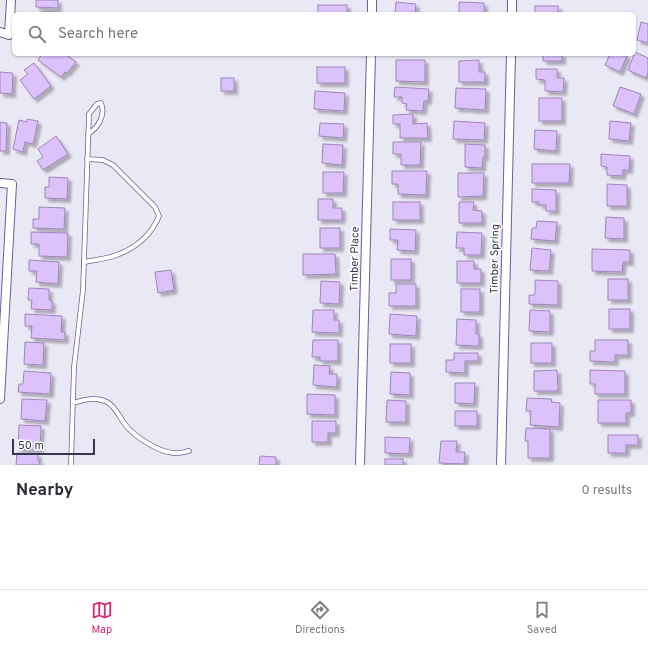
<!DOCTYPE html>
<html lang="en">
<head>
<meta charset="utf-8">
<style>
  :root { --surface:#fff; --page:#f7f7f7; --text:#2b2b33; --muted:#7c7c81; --line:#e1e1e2; --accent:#db2777 }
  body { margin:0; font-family:Overpass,sans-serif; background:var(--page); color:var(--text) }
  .scale { position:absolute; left:12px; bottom:10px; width:83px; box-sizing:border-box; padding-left:4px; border:2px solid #36354d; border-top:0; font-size:11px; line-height:14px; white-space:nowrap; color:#36354d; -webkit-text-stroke:3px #fff; paint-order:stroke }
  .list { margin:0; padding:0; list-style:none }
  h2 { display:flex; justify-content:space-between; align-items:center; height:52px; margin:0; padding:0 16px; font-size:17px }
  h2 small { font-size:13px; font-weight:400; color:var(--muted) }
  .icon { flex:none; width:22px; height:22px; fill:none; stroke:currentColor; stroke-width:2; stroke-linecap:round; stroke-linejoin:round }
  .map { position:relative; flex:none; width:648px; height:465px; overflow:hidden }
  .search { position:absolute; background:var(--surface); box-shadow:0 1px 3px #0004; left:12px; right:12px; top:12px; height:44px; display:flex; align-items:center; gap:10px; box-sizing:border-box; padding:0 14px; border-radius:6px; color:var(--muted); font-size:15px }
  .sheet { height:124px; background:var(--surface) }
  nav { display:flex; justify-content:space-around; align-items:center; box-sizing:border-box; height:56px; border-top:1px solid var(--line); background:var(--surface); font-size:11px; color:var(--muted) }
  nav a { display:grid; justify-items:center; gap:2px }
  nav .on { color:var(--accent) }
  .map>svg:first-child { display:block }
  .building { fill:#dcc1fa; stroke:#9f84bb; filter:url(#shadow) }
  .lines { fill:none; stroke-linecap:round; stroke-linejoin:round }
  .service-casing { stroke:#66629a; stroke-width:5.5 }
  .minor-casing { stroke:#66629a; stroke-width:10 }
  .service { stroke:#fff; stroke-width:4 }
  .minor { stroke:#fff; stroke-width:8 }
  .labels { text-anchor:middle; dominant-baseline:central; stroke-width:3.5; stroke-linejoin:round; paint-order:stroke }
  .street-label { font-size:11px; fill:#36354d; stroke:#fff }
</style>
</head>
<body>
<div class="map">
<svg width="648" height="465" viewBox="0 0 648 465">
  <defs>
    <filter id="shadow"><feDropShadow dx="3.5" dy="3.5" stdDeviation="1" flood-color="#0004"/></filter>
  </defs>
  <rect width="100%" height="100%" fill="#e9e8f5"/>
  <g class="building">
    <path d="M36 0H58V8L36 7Z"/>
    <path d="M396 2 416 4 415 14H395Z"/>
    <path d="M459 2 484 3V14H459Z"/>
    <rect x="318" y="5" width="29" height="9"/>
    <rect x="535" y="6" width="23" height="8"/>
    <path d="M43 11 73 13 72 14H43Z"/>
    <path d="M641 22 648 24V43L637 40Z"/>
    <path d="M635 52 648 58V72L646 78 628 70Z"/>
    <path d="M42 54 54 55 65 54 76 62 67 73 65 72 61 77 38 60Z"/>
    <rect x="543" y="54" width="19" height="7"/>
    <path d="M610 54H624L627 56 620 72 605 65Z"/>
    <path d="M396 60H425V82L396 81Z"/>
    <path d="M479 60V72H485V82H459V61Z"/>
    <path d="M34 63 51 86 34 99 20 80 28 74 24 70Z"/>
    <rect x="317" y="67" width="28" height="16"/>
    <path d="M536 69H557V78H564L563 92 545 91V80L536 79Z"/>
    <path d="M0 72 13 73 12 94 0 93Z"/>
    <rect x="221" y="78" width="13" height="13"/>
    <path d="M395 87 429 89 428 101H424L423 111 406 110 407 104 402 103V97H394Z"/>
    <path d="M620 87 641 94 634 114 613 106Z"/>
    <path d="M456 88 486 89 485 110 455 108Z"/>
    <path d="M315 91 345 93 344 111 314 109Z"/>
    <rect x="539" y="98" width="23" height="23"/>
    <path d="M413 114V124L427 123 428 138H400V124H393V115Z"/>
    <path d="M27 119 38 121 33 144 25 142 23 152 13 149 19 120 27 122Z"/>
    <path d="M454 121 485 123 484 140 453 139Z"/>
    <path d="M610 121 631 123 629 141 609 139Z"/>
    <path d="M0 122 7 123 6 151H0Z"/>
    <path d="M320 123 344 124 343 138 319 136Z"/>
    <path d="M535 130 557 131 556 151 534 149Z"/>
    <path d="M56 136 68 154 43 170 37 161 43 157 38 149Z"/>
    <path d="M393 142H421L420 165H401V154H393Z"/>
    <path d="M323 144 343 145 342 165 322 163Z"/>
    <path d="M465 144 485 145V157H483L482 168 465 167Z"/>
    <path d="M601 154 630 156 629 170H623L622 176 607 175V167L601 166Z"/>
    <path d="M532 164H570L569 183H532Z"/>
    <path d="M392 171H427L426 195 398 194V184H392Z"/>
    <path d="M323 172H344L343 193H323Z"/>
    <path d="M458 173H484L483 196 458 197Z"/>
    <path d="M49 177 68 178 67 199 45 198V187H49Z"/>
    <path d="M607 184 627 185V206H607Z"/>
    <path d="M532 189 556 190V211H546V205H539V202H532Z"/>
    <path d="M318 199H333V208H342V220H318Z"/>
    <rect x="393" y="202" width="27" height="18"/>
    <path d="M459 202H474L473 210 482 211V223H459Z"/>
    <path d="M39 207 65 208 64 229 33 228V219H39Z"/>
    <path d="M606 217 624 218V239L605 238Z"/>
    <path d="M537 221 557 222 555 241 531 239 532 228H536Z"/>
    <rect x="320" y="228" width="20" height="20"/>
    <path d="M390 229 416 230 415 251 397 250 398 240H390Z"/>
    <path d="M31 232 68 233 67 257 39 256V244H31Z"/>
    <path d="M457 232 482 233 481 255H464V248H456Z"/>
    <path d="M532 248 551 250 549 271 530 270Z"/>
    <path d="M592 249 630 250V262H623L622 272 592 271Z"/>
    <path d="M303 254H335L336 274 303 275Z"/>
    <rect x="391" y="259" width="20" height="21"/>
    <path d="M29 260 59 262 58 284 36 282 37 271H29Z"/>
    <path d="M457 261H474V269H481V283H457Z"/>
    <path d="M171 270 174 290 158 293 155 272Z"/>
    <rect x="608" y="279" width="20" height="21"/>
    <path d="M535 280 558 281V305L529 304V295H535Z"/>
    <path d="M321 281 340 282 339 304 320 303Z"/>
    <path d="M396 284H416V306H389V293H396Z"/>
    <path d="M29 288 49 289V300L52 301V310L31 309 32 300H28Z"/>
    <rect x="461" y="289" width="19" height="23"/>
    <rect x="609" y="309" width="21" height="20"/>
    <path d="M313 310H334V320H339V333L312 332Z"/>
    <path d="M530 310 550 311V332L529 331Z"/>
    <path d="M25 314 62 316 61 332H65V340L31 338 32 326H25Z"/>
    <path d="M390 314 417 316 416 336 389 334Z"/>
    <path d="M457 319 476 320V334H479V346L456 345Z"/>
    <path d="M313 340H338V361H320V357H312Z"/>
    <path d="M595 340H628V355H615V362L590 361V351H595Z"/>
    <path d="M25 342 44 343 43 365 24 364Z"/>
    <rect x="531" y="343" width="21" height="20"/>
    <rect x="390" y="344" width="21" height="19"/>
    <path d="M454 353H478V361H465V373L446 372V360H454Z"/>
    <path d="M314 365 330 366 329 374H337V387L313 385Z"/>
    <path d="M557 370 558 391H534V371Z"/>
    <path d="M590 370 625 371V394H595V384H590Z"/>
    <path d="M24 371 51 373 50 394 18 392 19 384H23Z"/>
    <path d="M391 372 410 373V395L390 394Z"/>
    <path d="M455 383H475L474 404 455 403Z"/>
    <path d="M307 394 335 395V415L307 414Z"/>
    <path d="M527 398 552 399 551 402 560 403 559 427 530 425 531 411H526Z"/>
    <path d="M22 399 47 400 45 421 21 419Z"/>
    <path d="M387 400 406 401V422H386Z"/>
    <path d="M598 400H631V413H626V423H598Z"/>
    <rect x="455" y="411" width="22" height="15"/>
    <path d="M312 421H336V433H328V442H312Z"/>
    <path d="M19 425 41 426 40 450 18 449Z"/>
    <path d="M526 428 550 429V458H528V441H525Z"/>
    <path d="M608 435H638V445H626V453H608Z"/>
    <path d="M385 437 410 438 409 454 385 453Z"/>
    <path d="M441 441H457L456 452H465L464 464 439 463Z"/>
    <path d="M17 453 38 454V461H40L39 465H16Z"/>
    <path d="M260 456 276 457V465H259Z"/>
    <rect x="385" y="459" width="18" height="6"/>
  </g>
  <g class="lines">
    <g class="service-casing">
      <g id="service">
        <path d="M84 262C94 260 105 259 114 256 134 249 151 236 159 216L155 207 113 165 103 160 87 159"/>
        <path d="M73 403C84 400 96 396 107 402 115 406 119 416 124 423 133 436 158 452 174 453 179 454 184 452 189 451"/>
        <path d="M71 465 74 367 83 290 89 114 97 104 101 103C106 115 98 128 88 134"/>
      </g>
    </g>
    <g class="minor-casing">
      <g id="minor">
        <path d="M372 14V0"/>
        <path d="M512 14V0"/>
        <path d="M0 32 9 35 11 0"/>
        <path d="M0 183 12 184 0 399"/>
        <path d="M360 465 371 54"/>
        <path d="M501 465 511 54"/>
      </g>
    </g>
    <use href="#service" class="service"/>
    <use href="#minor" class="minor"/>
  </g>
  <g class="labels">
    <g class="street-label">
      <text transform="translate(355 259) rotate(-89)">Timber Place</text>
      <text transform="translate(495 259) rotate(-89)">Timber Spring</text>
    </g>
  </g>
</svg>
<div class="scale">50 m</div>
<div class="search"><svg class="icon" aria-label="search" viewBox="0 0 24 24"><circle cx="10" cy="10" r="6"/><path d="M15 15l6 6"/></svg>Search here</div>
</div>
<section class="sheet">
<h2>Nearby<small>0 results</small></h2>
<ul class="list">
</ul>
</section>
<nav>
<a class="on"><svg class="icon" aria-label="map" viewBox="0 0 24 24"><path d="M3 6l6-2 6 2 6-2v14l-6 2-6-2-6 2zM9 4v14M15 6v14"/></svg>Map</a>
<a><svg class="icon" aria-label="directions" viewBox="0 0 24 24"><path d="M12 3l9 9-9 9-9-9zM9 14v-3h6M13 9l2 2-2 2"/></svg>Directions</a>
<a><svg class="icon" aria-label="saved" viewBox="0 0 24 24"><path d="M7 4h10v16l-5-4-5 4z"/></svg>Saved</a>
</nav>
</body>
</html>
